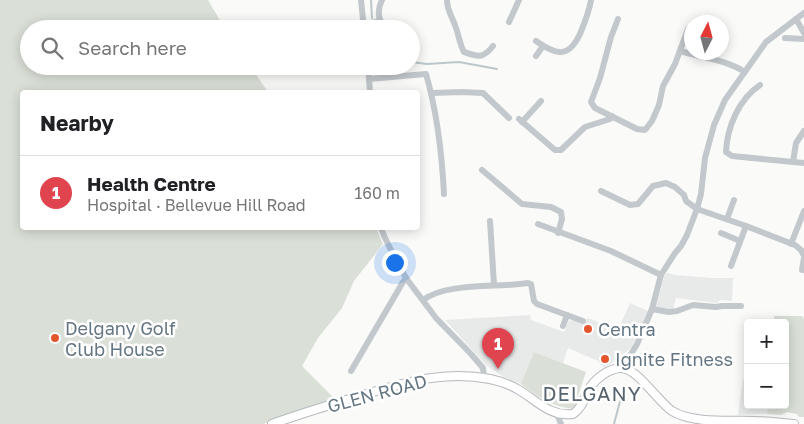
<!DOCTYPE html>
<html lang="en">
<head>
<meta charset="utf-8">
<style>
  :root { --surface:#fff; --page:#f6f6f6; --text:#202124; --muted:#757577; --line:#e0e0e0; --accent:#0f766e }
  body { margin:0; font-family:"Golos Text",sans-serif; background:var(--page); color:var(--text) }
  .controls { position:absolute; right:15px; bottom:15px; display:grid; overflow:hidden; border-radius:5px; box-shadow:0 2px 12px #0003 }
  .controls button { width:45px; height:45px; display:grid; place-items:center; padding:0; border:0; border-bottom:1px solid var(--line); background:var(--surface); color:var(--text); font:25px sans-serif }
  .compass { position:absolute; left:684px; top:15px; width:45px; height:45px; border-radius:50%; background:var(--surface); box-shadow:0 2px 12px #0003; rotate:6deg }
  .you { position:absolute; left:394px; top:262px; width:18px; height:18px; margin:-12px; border:4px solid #fff; border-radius:50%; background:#1a73e8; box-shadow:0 0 0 8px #1a73e833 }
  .badge { display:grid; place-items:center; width:32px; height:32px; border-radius:50%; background:var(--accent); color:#fff; font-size:16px; font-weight:700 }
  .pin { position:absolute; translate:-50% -41px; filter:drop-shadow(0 1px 2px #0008) }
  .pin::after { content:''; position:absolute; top:26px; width:18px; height:15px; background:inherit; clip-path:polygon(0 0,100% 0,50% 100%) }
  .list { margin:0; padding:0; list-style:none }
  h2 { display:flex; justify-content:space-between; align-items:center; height:65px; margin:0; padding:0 20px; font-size:21px }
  h2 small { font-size:16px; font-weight:400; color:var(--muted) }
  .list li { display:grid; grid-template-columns:32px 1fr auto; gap:15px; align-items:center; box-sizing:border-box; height:75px; padding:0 20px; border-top:1px solid var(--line) }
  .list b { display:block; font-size:19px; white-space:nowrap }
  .list p { margin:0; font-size:16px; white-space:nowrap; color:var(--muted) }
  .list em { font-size:16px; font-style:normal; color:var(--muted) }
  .icon { flex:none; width:28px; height:28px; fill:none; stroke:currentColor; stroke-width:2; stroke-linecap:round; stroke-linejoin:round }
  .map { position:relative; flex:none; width:804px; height:424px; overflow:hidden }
  .search { position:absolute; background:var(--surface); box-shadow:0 2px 12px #0003; left:20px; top:20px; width:400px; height:55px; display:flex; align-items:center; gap:12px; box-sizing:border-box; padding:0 18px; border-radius:28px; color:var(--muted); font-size:19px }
  .panel { position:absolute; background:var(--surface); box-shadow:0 2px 12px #0003; left:20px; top:90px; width:400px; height:140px; border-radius:5px }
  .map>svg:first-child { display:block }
  .built { fill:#e8e9e9 }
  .green { fill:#dadfd7 }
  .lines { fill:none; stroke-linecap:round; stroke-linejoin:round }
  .stream { stroke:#bbc7cb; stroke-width:2 }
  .major-casing { stroke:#b5babe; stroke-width:10 }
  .minor { stroke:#c3c8cc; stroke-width:6 }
  .major { stroke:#fff; stroke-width:8 }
  .poi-dot { fill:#e4572e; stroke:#fff; stroke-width:2 }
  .labels { text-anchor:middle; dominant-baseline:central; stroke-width:5; stroke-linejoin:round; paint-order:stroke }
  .poi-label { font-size:18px; fill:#657683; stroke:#fff; text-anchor:start }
  .street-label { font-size:18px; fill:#657683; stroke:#fff }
  .quarter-label { font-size:20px; letter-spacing:1px; fill:#57646e; stroke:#fff }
</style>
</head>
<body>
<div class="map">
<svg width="804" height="424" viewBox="0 0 804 424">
  <rect width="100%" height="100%" fill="#fafaf8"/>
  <g class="built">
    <path d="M667 273 676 275 710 278H733L732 301 720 300 717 303 676 298 673 309 656 307 664 277Z"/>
    <path d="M630 303 648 311 631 348 610 364 604 368 598 361 568 348 563 363 534 352 521 384 504 377 486 365 445 320 530 315 531 320 564 332 569 321 572 320 583 324 587 318 610 326 617 332Z"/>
    <path d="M743 379 748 380V405H768L767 414 738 415Z"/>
  </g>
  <g class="green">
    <path d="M0 0H208L225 29H29V66H250L268 92H22V228H376L383 244 354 281 342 308 318 338 302 366 337 401 302 411 263 424H0Z"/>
    <path d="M774 316H802L804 319V417H799L797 414 787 412 781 415 767 414 768 405H785V323H774Z"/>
    <path d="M534 352 586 372 578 396 582 398 573 409C553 407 537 396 521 384Z"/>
  </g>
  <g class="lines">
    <g class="stream">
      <path d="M371 0 372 18"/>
      <path d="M411 62 427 64 459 62 497 69"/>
      <path d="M614 424 623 390"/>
    </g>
    <g class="major-casing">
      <path id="major" d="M272 424C302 413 333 404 363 395 406 382 445 370 490 379 499 381 511 385 519 390 536 400 550 417 573 414 582 408 584 399 589 389 595 379 608 369 620 368 636 366 658 402 672 411 694 424 730 420 756 421 768 421 781 423 794 424"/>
    </g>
    <g class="minor">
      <path d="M361 0 364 29"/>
      <path d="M382 0C377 10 378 20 385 29"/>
      <path d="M447 0C447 11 453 18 456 28 459 36 460 45 464 52 478 57 483 59 493 46"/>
      <path d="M618 19 611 37 600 78 591 102 595 108 637 129 645 130 652 121 659 105 663 86 675 64 688 29"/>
      <path d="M796 19 804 33"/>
      <path d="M509 22 519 0"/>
      <path d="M364 25 380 21"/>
      <path d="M785 38 804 39"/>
      <path d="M536 41C556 55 568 59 580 34 585 22 589 12 591 0"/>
      <path d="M680 51C701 57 726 60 745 72"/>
      <path d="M536 56 543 46"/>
      <path d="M368 66 370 92"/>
      <path d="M369 79 426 74C437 112 442 155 444 194"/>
      <path d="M760 85C739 99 727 127 726 152L732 156 804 163"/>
      <path d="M432 93 462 92 483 93 509 118"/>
      <path d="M519 119 555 150H561L585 127 610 119 612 116"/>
      <path d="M522 122 541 101"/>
      <path d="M793 162 796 143 804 131"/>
      <path d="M482 170 522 204 551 207 561 212 562 219 558 233"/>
      <path d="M601 191 630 205 638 204 653 186 666 183 675 187 684 195 686 201 697 209 746 226 795 245 801 250 804 256"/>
      <path d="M727 219 734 200"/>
      <path d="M490 221 494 285"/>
      <path d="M538 224 611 251 661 275"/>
      <path d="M381 228 385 238 396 260 406 278 436 318 471 354 483 368 484 378"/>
      <path d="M721 233 740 241"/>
      <path d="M791 244 804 211"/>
      <path d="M804 258 802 270H804"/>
      <path d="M731 266 746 226"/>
      <path d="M423 300C447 282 498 288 528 283L531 284 534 301 537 304 583 321"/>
      <path d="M652 309 669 312 677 311 693 305 716 307 722 306H741"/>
      <path d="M563 326 567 315"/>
      <path d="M621 367 627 361 637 344 652 309 661 275 675 253 681 246 687 235 697 209 701 194 705 158 714 125 725 100 766 42 804 13"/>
      <path d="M351 371 403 282 406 278"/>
      <path d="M557 414 561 424"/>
    </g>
    <use href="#major" class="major"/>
  </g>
  <g class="poi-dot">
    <circle cx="588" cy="329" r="5"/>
    <circle cx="55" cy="338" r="5"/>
    <circle cx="605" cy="359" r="5"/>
  </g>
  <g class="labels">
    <g class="poi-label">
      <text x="65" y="328">Delgany Golf<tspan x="65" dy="21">Club House</tspan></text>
      <text x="598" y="329">Centra</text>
      <text x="615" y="359">Ignite Fitness</text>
    </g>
    <g class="street-label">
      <text transform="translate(377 393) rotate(-15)">GLEN ROAD</text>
    </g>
    <g class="quarter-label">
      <text x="592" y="393">DELGANY</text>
    </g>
  </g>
</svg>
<div class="controls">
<button>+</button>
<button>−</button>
</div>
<svg class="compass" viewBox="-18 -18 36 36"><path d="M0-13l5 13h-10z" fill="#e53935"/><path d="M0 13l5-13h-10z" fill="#757577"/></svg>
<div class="you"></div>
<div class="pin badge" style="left:498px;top:369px;background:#e0444e">1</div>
<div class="search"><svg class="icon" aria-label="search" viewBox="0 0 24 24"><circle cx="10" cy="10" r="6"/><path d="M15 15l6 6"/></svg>Search here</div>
<section class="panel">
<h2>Nearby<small></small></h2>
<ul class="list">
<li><span class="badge" style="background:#e0444e">1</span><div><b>Health Centre</b><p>Hospital · Bellevue Hill Road</p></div><em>160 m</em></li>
</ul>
</section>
</div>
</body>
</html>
